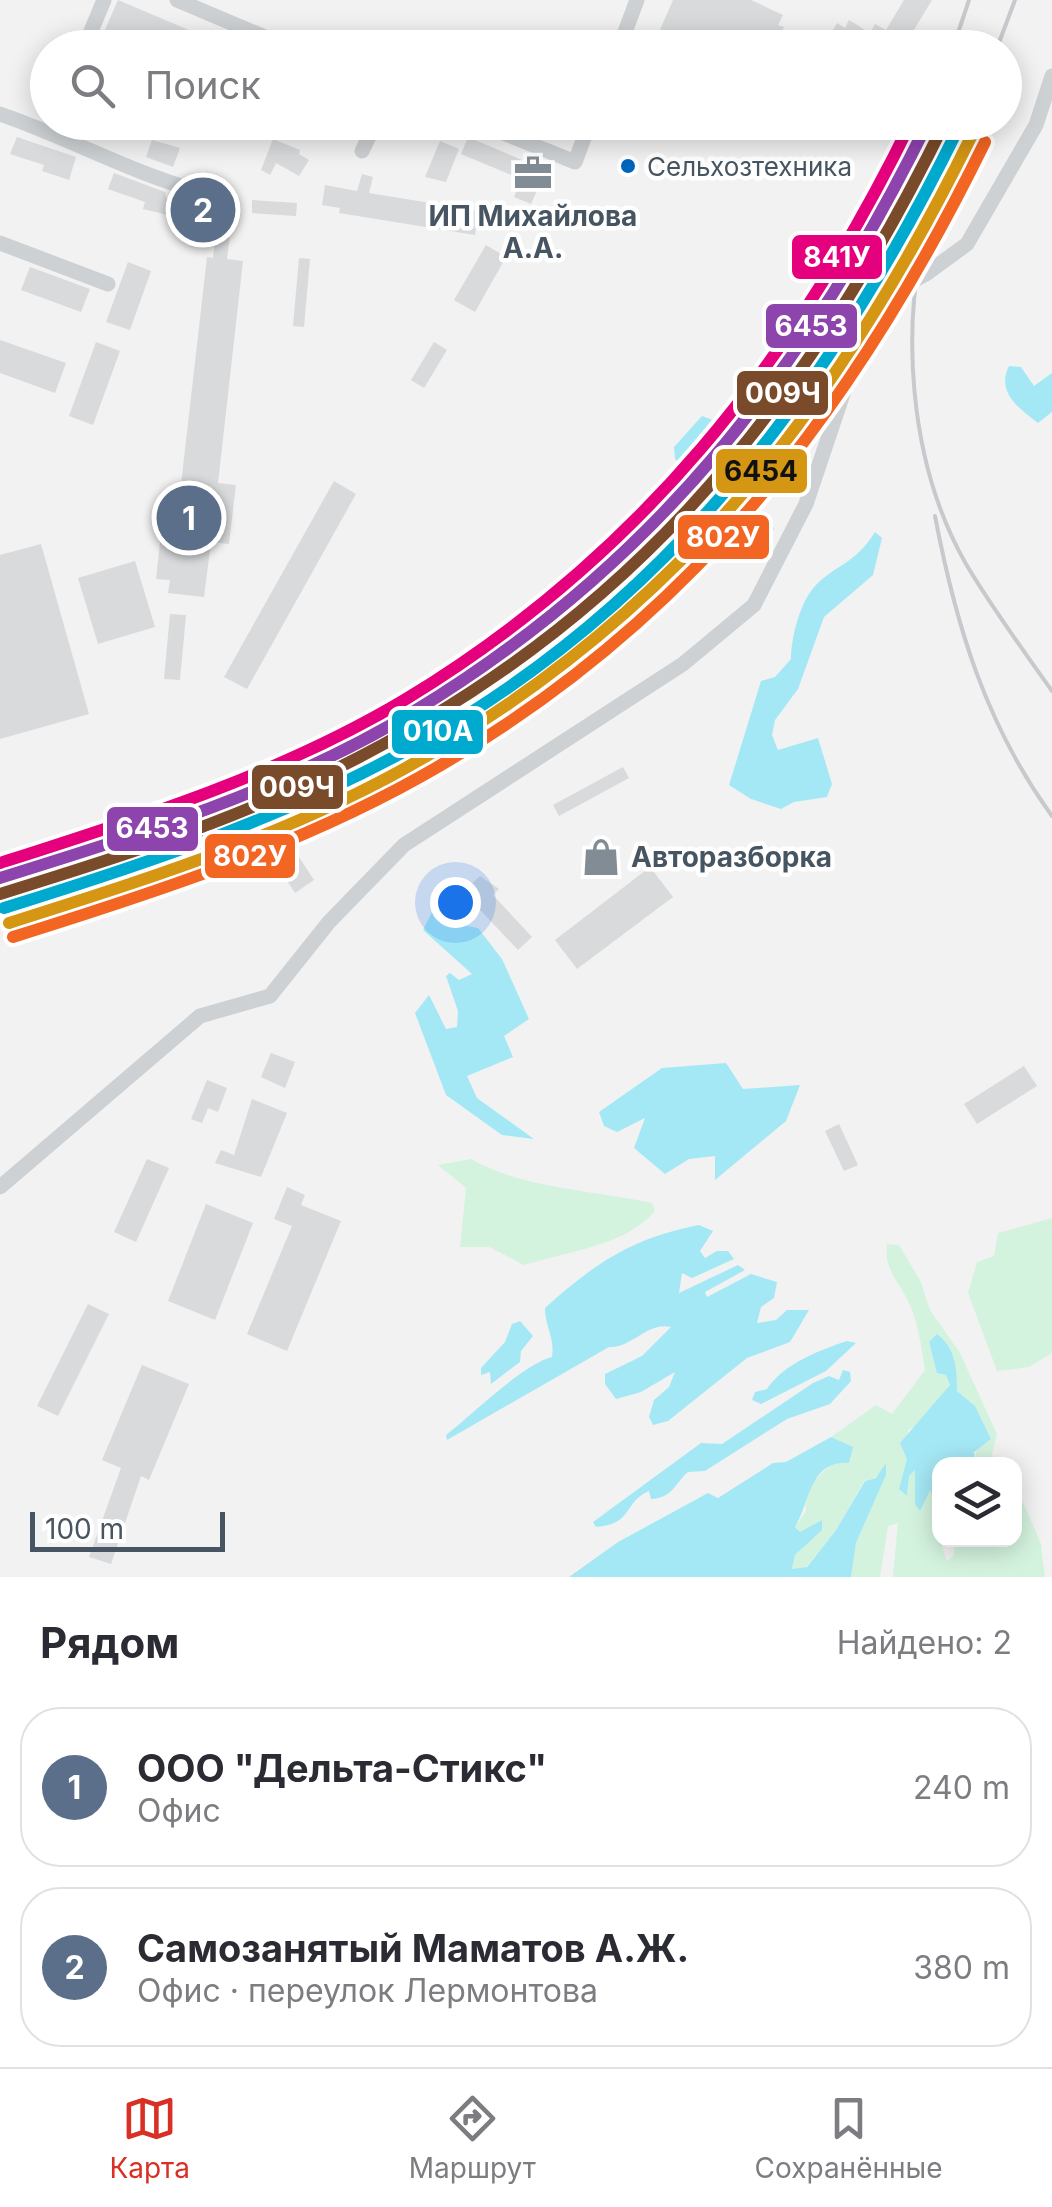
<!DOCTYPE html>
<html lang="ru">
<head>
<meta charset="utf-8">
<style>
  :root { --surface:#fff; --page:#f7f7f7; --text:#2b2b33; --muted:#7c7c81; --line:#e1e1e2; --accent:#d93025 }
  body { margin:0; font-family:Inter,sans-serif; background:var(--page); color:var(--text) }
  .controls { position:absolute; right:30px; bottom:30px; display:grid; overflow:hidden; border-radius:20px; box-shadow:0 5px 25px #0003 }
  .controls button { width:90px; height:90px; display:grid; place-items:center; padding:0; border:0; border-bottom:2px solid var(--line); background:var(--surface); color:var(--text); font:50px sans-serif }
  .scale { position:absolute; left:30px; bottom:25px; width:195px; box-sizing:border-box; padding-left:10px; border:5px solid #465561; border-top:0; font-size:28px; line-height:35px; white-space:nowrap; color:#465561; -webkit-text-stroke:8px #fff; paint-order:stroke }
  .you { position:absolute; left:455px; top:902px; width:35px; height:35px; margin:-25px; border:8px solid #fff; border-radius:50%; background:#1a73e8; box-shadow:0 0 0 15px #1a73e833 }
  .badge { display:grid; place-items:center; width:65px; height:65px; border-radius:50%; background:var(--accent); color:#fff; font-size:32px; font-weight:700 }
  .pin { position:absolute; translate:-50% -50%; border:5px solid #fff; box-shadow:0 2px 10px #0006 }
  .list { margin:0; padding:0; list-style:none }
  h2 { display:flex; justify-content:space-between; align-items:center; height:130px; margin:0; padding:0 40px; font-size:42px }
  h2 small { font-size:32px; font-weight:400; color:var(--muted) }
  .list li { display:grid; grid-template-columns:65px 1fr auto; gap:30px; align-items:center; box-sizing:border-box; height:160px; margin:0 20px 20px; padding:0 20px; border:2px solid var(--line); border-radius:40px }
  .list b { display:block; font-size:38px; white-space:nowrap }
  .list p { margin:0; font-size:32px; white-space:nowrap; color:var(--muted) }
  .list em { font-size:32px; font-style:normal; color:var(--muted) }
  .icon { flex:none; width:55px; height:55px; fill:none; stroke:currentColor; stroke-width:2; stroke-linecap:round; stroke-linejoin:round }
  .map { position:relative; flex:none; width:1052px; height:1577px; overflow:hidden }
  .search { position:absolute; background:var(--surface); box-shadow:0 5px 25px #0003; left:30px; right:30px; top:30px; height:110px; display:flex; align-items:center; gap:25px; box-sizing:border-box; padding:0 35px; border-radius:55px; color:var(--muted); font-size:38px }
  .sheet { height:490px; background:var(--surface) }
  nav { display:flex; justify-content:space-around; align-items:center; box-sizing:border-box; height:140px; border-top:2px solid var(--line); background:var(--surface); font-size:28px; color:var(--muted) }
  nav a { display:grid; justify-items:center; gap:5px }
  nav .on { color:var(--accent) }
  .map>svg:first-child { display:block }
  .green { fill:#d4f3df }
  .water { fill:#a5e8f5 }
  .building { fill:#d9dadc }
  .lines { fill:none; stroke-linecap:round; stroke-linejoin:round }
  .minor { stroke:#cdd1d3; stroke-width:15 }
  .rail { stroke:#c7c9cc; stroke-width:4 }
  .rail-1-casing { stroke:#fff; stroke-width:20 }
  .rail-2-casing { stroke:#fff; stroke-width:20 }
  .rail-3-casing { stroke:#fff; stroke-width:20 }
  .rail-4-casing { stroke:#fff; stroke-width:20 }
  .rail-5-casing { stroke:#fff; stroke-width:20 }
  .rail-6-casing { stroke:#fff; stroke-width:20 }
  .rail-1 { stroke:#7a4b2a; stroke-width:12 }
  .rail-2 { stroke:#00a9ce; stroke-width:12 }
  .rail-3 { stroke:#8e44ad; stroke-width:12 }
  .rail-4 { stroke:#d49613; stroke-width:12 }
  .rail-5 { stroke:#e5007d; stroke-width:12 }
  .rail-6 { stroke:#f26522; stroke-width:12 }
  .bus-dot { fill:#0065bd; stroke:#fff; stroke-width:4 }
  .labels { text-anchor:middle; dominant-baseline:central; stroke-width:9; stroke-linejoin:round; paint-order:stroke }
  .bus-label { font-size:26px; fill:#465561; stroke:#fff; text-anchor:start }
  .poi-label { font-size:28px; font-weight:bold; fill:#465561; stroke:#fff }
  .line-badge { stroke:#fff; stroke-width:4 }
  .badge-label { font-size:28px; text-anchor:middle; font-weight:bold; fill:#fff }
  .pale-badge-label { font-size:28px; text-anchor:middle; font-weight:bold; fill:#111 }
</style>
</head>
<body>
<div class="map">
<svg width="1052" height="1577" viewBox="0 0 1052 1577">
  <rect width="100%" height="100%" fill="#f2f2f2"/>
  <g class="green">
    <path d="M471 1159C524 1189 592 1190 652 1203L655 1211C626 1246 565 1252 524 1265L489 1247H460L466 1188 438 1165Z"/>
    <path d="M1052 1218V1353L1029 1367 997 1371 968 1293 977 1262 994 1256 998 1233Z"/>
    <path d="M887 1244 899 1245 921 1282 930 1310 960 1353 997 1434 992 1454 997 1464H976L975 1406 956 1391 937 1335 929 1342 937 1372 946 1375 950 1385 920 1424 908 1430 909 1476 915 1469V1504L931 1490C941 1514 937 1538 947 1561L953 1556 956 1540H1014L1015 1484 1041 1544 1045 1577H893L898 1523 888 1526 880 1577H851L856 1543 886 1475 864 1481 836 1530 806 1567 792 1570 795 1555 822 1529 799 1532 795 1527 806 1511C802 1478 833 1468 852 1447L831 1437 876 1405 892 1414 925 1370C921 1345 918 1319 906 1297 896 1278 884 1268 887 1244Z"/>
  </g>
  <g class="water">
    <path d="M1009 366 1021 367 1034 386 1052 373V412L1038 423C1018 408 996 392 1009 366Z"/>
    <path d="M702 416 721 423 731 439 719 460 696 477 675 459 674 447Z"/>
    <path d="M747 512 756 522 768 521 774 528 769 545 753 559 735 556 716 562 708 545C717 530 728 514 747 512Z"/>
    <path d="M875 532 882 538 873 575 824 617 798 689 775 720 772 735 778 750 818 738 832 784 827 797 794 802 781 809 751 799 729 785 761 681 775 677 791 659C791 638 800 601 816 585 837 564 855 564 875 532Z"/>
    <path d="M442 908 453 923 478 928 502 959 529 1019 504 1036 513 1057 467 1076 477 1098 534 1139 502 1135 446 1095 415 1013 429 995 446 1029 457 1027 458 1011 446 976 450 973 459 980 472 974 423 930 432 912Z"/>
    <path d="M726 1063 743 1089 800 1085 786 1121 715 1180V1156L689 1159 665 1174 634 1148 645 1118 617 1132 604 1126 599 1112 662 1068Z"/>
    <path d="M699 1225 713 1231 700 1251 705 1258 717 1251H728L734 1259 692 1278 682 1273 679 1293 738 1265 745 1270 705 1292 707 1297 751 1274 777 1282 774 1298 761 1307 757 1323 776 1320 787 1310H809L790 1342 747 1358 668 1421 653 1425 649 1417 654 1400 669 1387 675 1372 641 1392 616 1399 605 1384V1374L642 1356 671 1327C648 1321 632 1348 609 1347L447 1440 446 1435C472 1415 523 1364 552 1357 555 1337 545 1327 545 1308 595 1263 632 1238 699 1225Z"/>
    <path d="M520 1321 533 1336 521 1351 520 1362 491 1384 490 1372 481 1375V1368L505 1342 512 1324Z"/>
    <path d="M937 1334C956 1348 957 1370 957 1391L975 1406 991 1439 974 1452 976 1464H940L939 1511 930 1490 920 1511 915 1504V1470L909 1476 907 1496 899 1489 907 1459 900 1443 950 1385 946 1375 937 1373 929 1342Z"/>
    <path d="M847 1341 856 1343 826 1371 761 1404 752 1400 755 1392 767 1389C783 1364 820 1350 847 1341Z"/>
    <path d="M843 1370 850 1372 851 1381 830 1404 787 1419 705 1471 688 1472C675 1483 673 1498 651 1499L649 1491C623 1502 634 1524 596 1527L593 1522 701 1443 722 1444 813 1383 829 1376 839 1380Z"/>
    <path d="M831 1437 853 1447 849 1463C809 1460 810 1504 795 1527L800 1532 822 1520V1530L795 1555 792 1569 807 1567 836 1530 865 1481 876 1478 886 1463V1475L856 1543 851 1577H569L618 1542 708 1493 718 1498 773 1463 786 1462Z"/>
  </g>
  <g class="building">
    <path d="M118 0 203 36 198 48H167L132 32 125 48H97Z"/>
    <path d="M673 0H751L783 15 778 25 784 27 775 48H652Z"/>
    <path d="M904 0H932L903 48H842L830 35 837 23 845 28 849 20 870 33 875 24 886 30Z"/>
    <path d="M17 137 76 157 69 180 42 171 44 165 10 154Z"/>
    <path d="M468 137 546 170 531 204 514 197 521 179 461 154Z"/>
    <path d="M273 139 300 150 299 154 309 160 299 176 276 163 270 175 261 170Z"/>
    <path d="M152 140 180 148 173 167 146 157Z"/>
    <path d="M440 141 459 149 446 182 425 177Z"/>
    <path d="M114 173 165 192 168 204 178 206 176 217 143 209 145 202 108 189Z"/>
    <path d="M362 174 373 177 369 193 479 211 475 235 339 213 340 208 322 205 325 185 357 191Z"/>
    <path d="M252 200 297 203 296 216 252 213Z"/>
    <path d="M216 234 230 235 227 259 243 261 218 483 236 485 229 544 211 542 204 597 168 593 170 580 156 579 162 525 157 524 160 500 179 502 207 257 213 258Z"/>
    <path d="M486 245 506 257 475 312 454 300Z"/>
    <path d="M299 258 310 259 304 327 293 326Z"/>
    <path d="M128 262 151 271 130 330 106 322Z"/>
    <path d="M30 267 90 289 81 312 21 290Z"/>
    <path d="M0 340 66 363 55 393 0 373Z"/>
    <path d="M96 342 120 351 93 425 69 416Z"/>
    <path d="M434 342 447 350 424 388 411 380Z"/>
    <path d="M334 481 356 494 247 689 224 677Z"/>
    <path d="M41 544 89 714 0 739V555Z"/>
    <path d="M135 561 155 627 98 644 78 578Z"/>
    <path d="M170 614 186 615 180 680 164 679Z"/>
    <path d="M623 767 629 778 559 816 553 805Z"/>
    <path d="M295 851 314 880 295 893 276 864Z"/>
    <path d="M650 867 673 897 577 969 555 940Z"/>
    <path d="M480 876 499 889 493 895 532 937 518 950 463 892Z"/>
    <path d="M271 1053 295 1062 285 1088 261 1077Z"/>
    <path d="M1024 1066 1037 1086 977 1124 964 1104Z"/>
    <path d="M207 1080 227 1088 218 1112 208 1108 202 1123 191 1119Z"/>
    <path d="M252 1099 287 1113 261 1177 215 1163 221 1150 234 1155Z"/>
    <path d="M839 1124 858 1165 844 1171 825 1131Z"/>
    <path d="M147 1159 169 1168 136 1242 114 1232Z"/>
    <path d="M287 1187 305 1195 301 1205 341 1221 287 1351 247 1334 292 1226 274 1219Z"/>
    <path d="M206 1204 253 1223 215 1320 168 1301Z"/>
    <path d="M88 1304 109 1314 58 1416 37 1406Z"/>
    <path d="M142 1365 189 1384 149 1480 141 1476 111 1564 89 1557 121 1468 102 1460Z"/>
  </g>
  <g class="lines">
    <g class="minor">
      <path d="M177 0 291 48"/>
      <path d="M84 48 104 0"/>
      <path d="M619 48 637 0"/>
      <path d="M0 114C71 138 142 179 214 195"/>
      <path d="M476 122 575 162 590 122"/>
      <path d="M362 151 376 122"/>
      <path d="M0 243 108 284"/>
      <path d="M0 1187 200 1016 270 996 329 922 404 845 683 664 754 605 806 504 846 385 881 304 891 293 926 274 967 244 1036 125 1052 76"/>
    </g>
    <g class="rail">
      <path d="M953 48 969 0"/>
      <path d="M997 48 1015 0"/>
      <path d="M968 122C956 153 939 183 930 215 898 324 909 464 966 564 992 608 1023 650 1052 691"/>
      <path d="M907 182 933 122"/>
      <path d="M935 516C956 626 986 725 1052 816"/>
    </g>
    <g class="rail-1-casing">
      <path id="rail-1" d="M0 894C106 861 213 828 313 780 618 637 799 419 945 122"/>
    </g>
    <g class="rail-2-casing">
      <path id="rail-2" d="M4 908C149 863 293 815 425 740 675 598 834 381 958 129"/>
    </g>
    <g class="rail-3-casing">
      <path id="rail-3" d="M0 878C141 834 286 789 413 712 654 566 805 372 928 122"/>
    </g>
    <g class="rail-4-casing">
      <path id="rail-4" d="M9 923C154 877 304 830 435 751 690 599 843 397 972 135"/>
    </g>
    <g class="rail-5-casing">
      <path id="rail-5" d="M0 863C138 819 281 774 406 699 638 558 793 364 911 122"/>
    </g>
    <g class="rail-6-casing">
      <path id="rail-6" d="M13 937C160 891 308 843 441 765 697 616 857 403 985 142"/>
    </g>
    <use href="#rail-1" class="rail-1"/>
    <use href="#rail-2" class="rail-2"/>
    <use href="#rail-3" class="rail-3"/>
    <use href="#rail-4" class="rail-4"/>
    <use href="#rail-5" class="rail-5"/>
    <use href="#rail-6" class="rail-6"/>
  </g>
  <defs>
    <g id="office-bare" transform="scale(3)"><path d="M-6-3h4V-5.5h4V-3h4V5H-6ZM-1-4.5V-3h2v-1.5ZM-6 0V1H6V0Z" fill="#828c94" stroke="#fff" stroke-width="2.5" paint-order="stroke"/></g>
    <g id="shop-bare" transform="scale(3)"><path d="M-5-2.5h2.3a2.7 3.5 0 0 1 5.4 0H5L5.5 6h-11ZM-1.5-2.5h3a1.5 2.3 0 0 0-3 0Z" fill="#828c94" stroke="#fff" stroke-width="2.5" paint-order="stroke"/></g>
  </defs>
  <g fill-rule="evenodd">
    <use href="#office-bare" x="533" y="173"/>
    <use href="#shop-bare" x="601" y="857"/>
  </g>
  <circle class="bus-dot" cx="628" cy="166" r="9"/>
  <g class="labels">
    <g class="bus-label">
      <text x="647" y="166">Сельхозтехника</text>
    </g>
    <g class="poi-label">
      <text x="533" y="216">ИП Михайлова<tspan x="533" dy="32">А.А.</tspan></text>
      <text x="631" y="857" text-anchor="start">Авторазборка</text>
    </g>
  </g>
  <g class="line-badge">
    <rect x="790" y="233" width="94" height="48" rx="10" fill="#e5007d"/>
    <rect x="764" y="302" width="95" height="48" rx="10" fill="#8e44ad"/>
    <rect x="735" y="369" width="95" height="48" rx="10" fill="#7a4b2a"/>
    <rect x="714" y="447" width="95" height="48" rx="10" fill="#d49613"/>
    <rect x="676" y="513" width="95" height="48" rx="10" fill="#f26522"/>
    <rect x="390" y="708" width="95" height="48" rx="10" fill="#00a9ce"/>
    <rect x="250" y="763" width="95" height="48" rx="10" fill="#7a4b2a"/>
    <rect x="105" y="805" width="95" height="48" rx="10" fill="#8e44ad"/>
    <rect x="203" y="832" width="94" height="48" rx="10" fill="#f26522"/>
  </g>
  <g class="badge-label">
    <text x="837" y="267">841У</text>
    <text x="811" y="336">6453</text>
    <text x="783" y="403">009Ч</text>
    <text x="723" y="547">802У</text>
    <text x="438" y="741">010А</text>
    <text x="297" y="797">009Ч</text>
    <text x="152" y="838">6453</text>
    <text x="250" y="866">802У</text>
  </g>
  <g class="pale-badge-label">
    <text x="761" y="481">6454</text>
  </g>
</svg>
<div class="controls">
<button><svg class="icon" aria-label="layers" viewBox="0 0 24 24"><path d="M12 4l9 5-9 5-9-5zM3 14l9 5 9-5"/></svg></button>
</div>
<div class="scale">100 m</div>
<div class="you"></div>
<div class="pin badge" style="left:189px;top:518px;background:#5c6f8a">1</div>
<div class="pin badge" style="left:203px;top:210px;background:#5c6f8a">2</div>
<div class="search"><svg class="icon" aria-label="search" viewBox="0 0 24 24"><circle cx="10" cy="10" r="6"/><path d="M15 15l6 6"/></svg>Поиск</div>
</div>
<section class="sheet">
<h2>Рядом<small>Найдено: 2</small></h2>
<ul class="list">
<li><span class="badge" style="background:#5c6f8a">1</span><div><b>ООО &quot;Дельта-Стикс&quot;</b><p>Офис</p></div><em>240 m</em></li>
<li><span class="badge" style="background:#5c6f8a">2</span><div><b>Самозанятый Маматов А.Ж.</b><p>Офис · переулок Лермонтова</p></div><em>380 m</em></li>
</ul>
</section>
<nav>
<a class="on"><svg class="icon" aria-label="map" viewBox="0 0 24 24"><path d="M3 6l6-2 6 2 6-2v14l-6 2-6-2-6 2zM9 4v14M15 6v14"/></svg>Карта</a>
<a><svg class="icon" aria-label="directions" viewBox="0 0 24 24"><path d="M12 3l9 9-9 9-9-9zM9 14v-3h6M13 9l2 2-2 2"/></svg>Маршрут</a>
<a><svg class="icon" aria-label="saved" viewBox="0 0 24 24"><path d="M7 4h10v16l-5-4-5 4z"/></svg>Сохранённые</a>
</nav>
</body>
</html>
